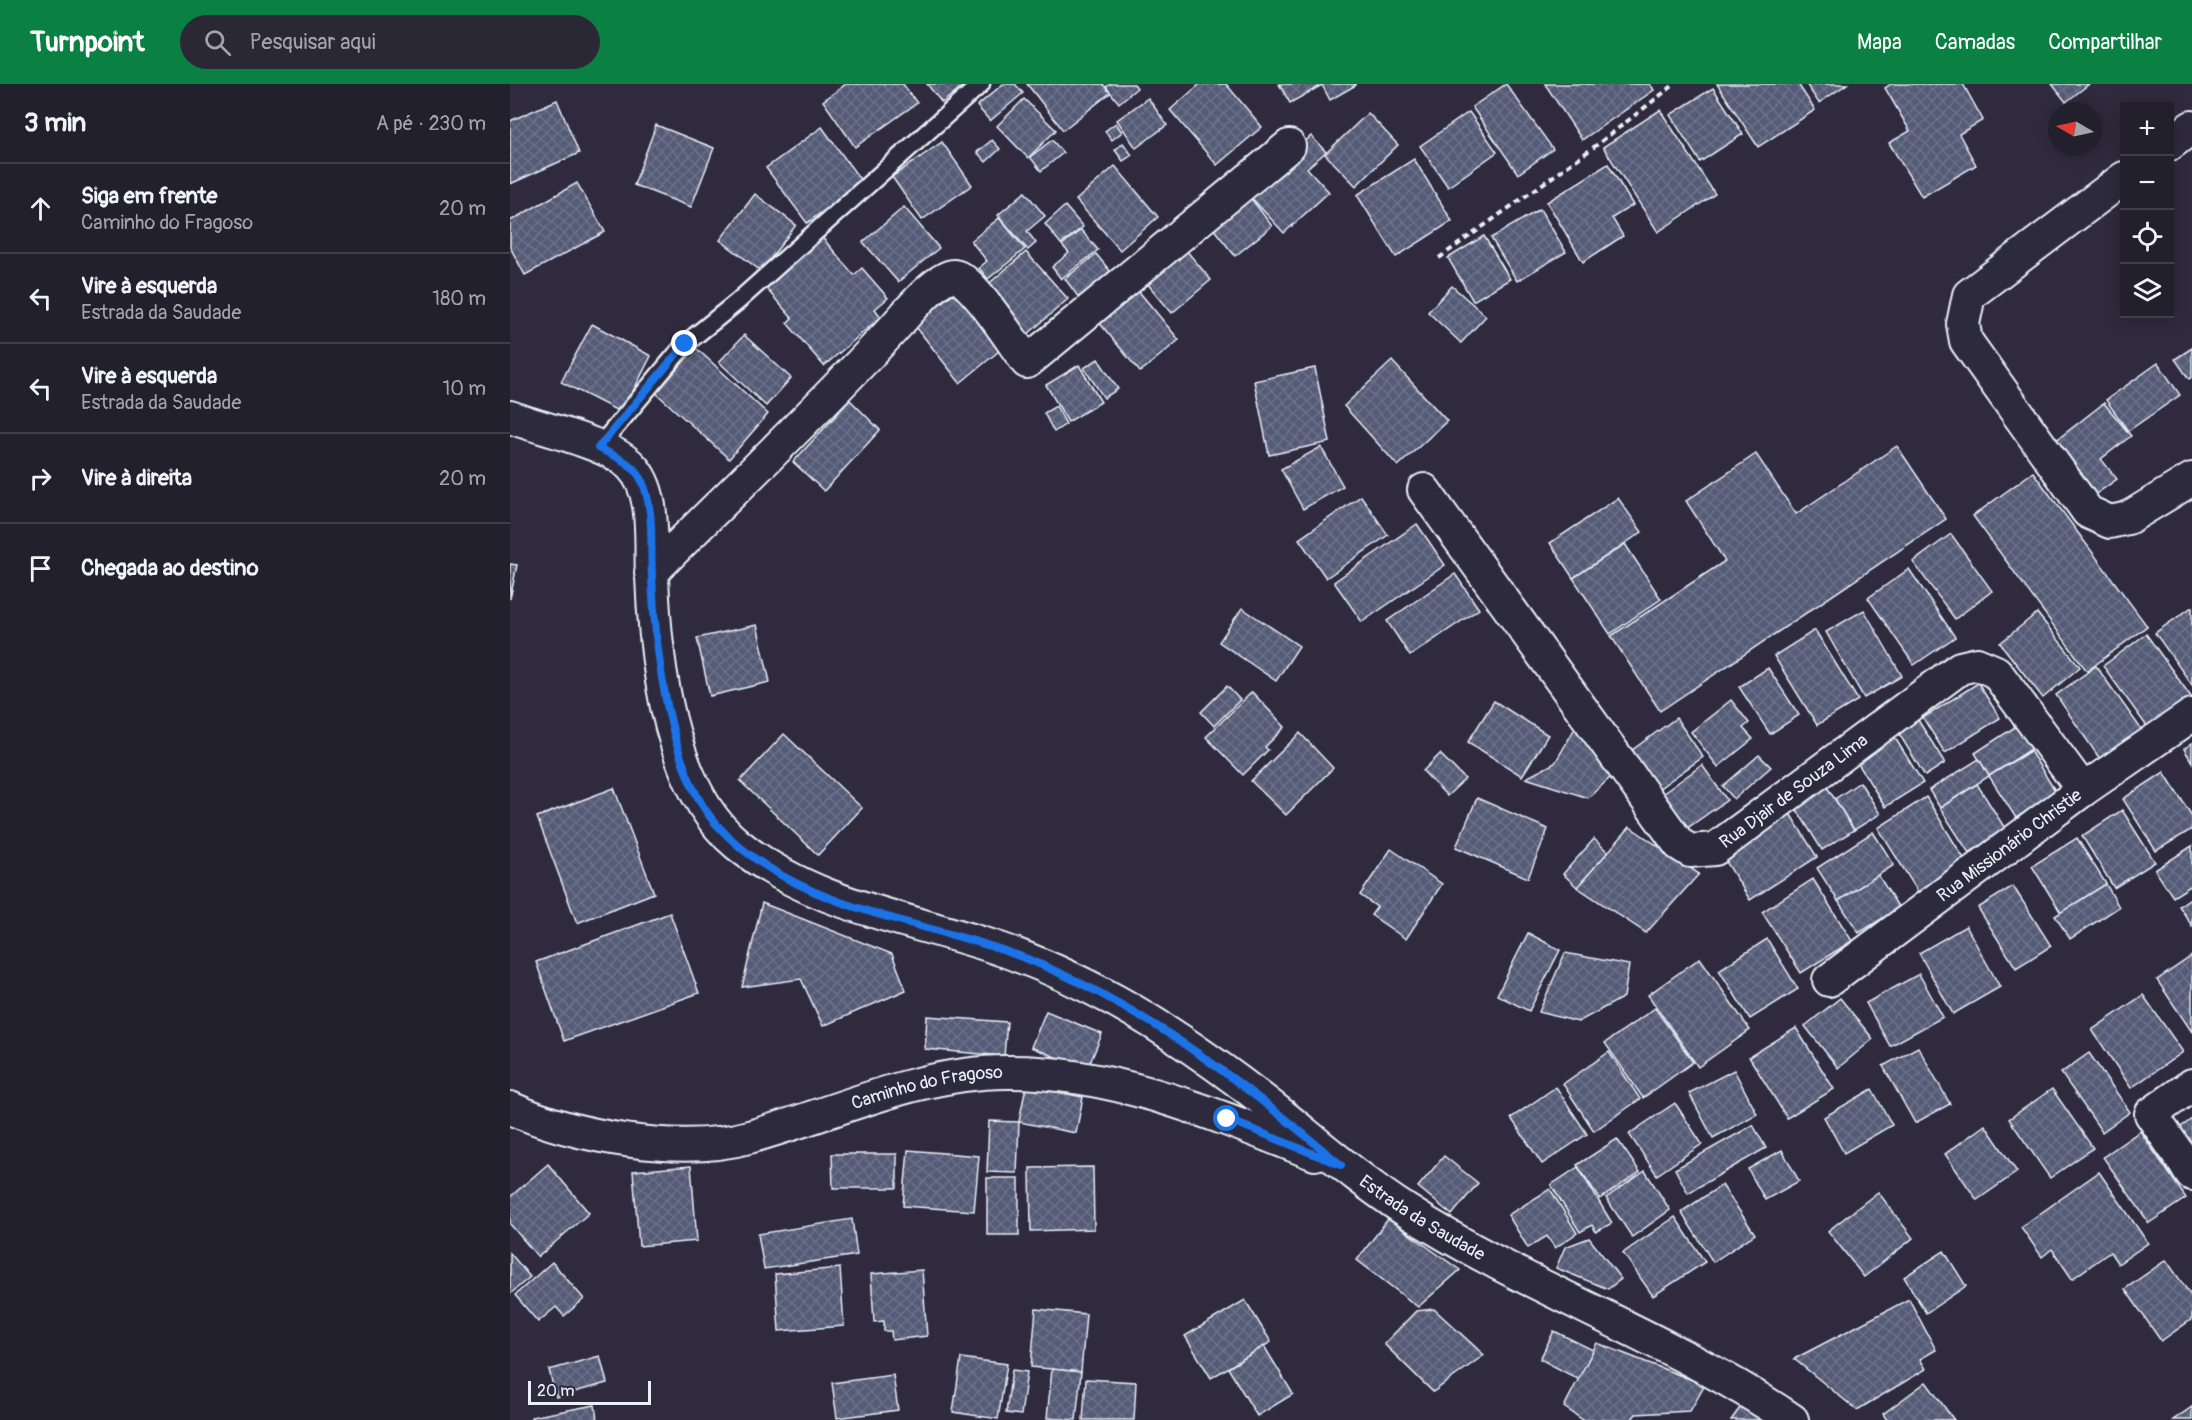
<!DOCTYPE html>
<html lang="pt">
<head>
<meta charset="utf-8">
<style>
  :root { --surface:#23202e; --page:#2b2836; --text:#f1f3f6; --muted:#a3a3aa; --line:#403e4a; --accent:#0b8043 }
  body { margin:0; font-family:Pangolin,sans-serif; background:var(--page); color:var(--text) }
  .controls { position:absolute; right:18px; top:18px; display:grid; overflow:hidden; border-radius:0px; box-shadow:0 3px 15px #0003 }
  .controls button { width:54px; height:54px; display:grid; place-items:center; padding:0; border:0; border-bottom:2px solid var(--line); background:var(--surface); color:var(--text); font:30px sans-serif }
  .compass { position:absolute; left:1538px; top:18px; width:54px; height:54px; border-radius:50%; background:var(--surface); box-shadow:0 3px 15px #0003; rotate:279deg }
  .scale { position:absolute; left:18px; bottom:15px; width:123px; box-sizing:border-box; padding-left:6px; border:3px solid #e8f1f8; border-top:0; font-size:16px; line-height:21px; white-space:nowrap; color:#e8f1f8; -webkit-text-stroke:4px #2f2a3d; paint-order:stroke }
  .stop { position:absolute; width:18px; height:18px; margin:-14px; border:4px solid #1a73e8; border-radius:50%; background:#fff }
  .stop.end { background:#1a73e8; border-color:#fff; box-shadow:0 2px 6px #0008 }
  .list { margin:0; padding:0; list-style:none }
  h2 { display:flex; justify-content:space-between; align-items:center; height:78px; margin:0; padding:0 24px; font-size:26px }
  h2 small { font-size:20px; font-weight:400; color:var(--muted) }
  .list li { display:grid; grid-template-columns:39px 1fr auto; gap:18px; align-items:center; box-sizing:border-box; height:90px; padding:0 24px; border-top:2px solid var(--line) }
  .list b { display:block; font-size:22px; white-space:nowrap }
  .list p { margin:0; font-size:20px; white-space:nowrap; color:var(--muted) }
  .list em { font-size:20px; font-style:normal; color:var(--muted) }
  .icon { flex:none; width:33px; height:33px; fill:none; stroke:currentColor; stroke-width:2; stroke-linecap:round; stroke-linejoin:round }
  .map { position:relative; flex:none; width:1682px; height:1336px; overflow:hidden }
  header { display:flex; align-items:center; gap:36px; box-sizing:border-box; height:84px; padding:0 30px; background:var(--accent); color:#fff }
  header strong { font-size:28px }
  nav { display:flex; gap:33px; margin-inline-start:auto; font-size:21px }
  .search { width:420px; height:54px; background:var(--page); display:flex; align-items:center; gap:15px; box-sizing:border-box; padding:0 21px; border-radius:33px; color:var(--muted); font-size:22px }
  main { display:flex }
  aside { flex:1; background:var(--surface) }
  .map>svg:first-child { display:block }
  .building { fill:url(#building-cross-hatch); stroke:#e8f1f8; stroke-width:1.5 }
  .lines { fill:none; stroke-linecap:round; stroke-linejoin:round }
  .service-casing { stroke:#e8f1f8; stroke-width:21 }
  .minor-casing { stroke:#e8f1f8; stroke-width:36 }
  .path { stroke:#e8f1f8; stroke-width:4; stroke-dasharray:6 4.5; stroke-linecap:butt }
  .service { stroke:#2f2a3d; stroke-width:16 }
  .minor { stroke:#2f2a3d; stroke-width:32 }
  .route { stroke:#1a73e8; stroke-width:8 }
  .labels { text-anchor:middle; dominant-baseline:central; stroke-width:4.5; stroke-linejoin:round; paint-order:stroke }
  .street-label { font-size:18px; fill:#e8f1f8; stroke:#2f2a3d }
</style>
</head>
<body>
<header>
<strong>Turnpoint</strong>
<div class="search"><svg class="icon" aria-label="search" viewBox="0 0 24 24"><circle cx="10" cy="10" r="6"/><path d="M15 15l6 6"/></svg>Pesquisar aqui</div>
<nav><a>Mapa</a><a>Camadas</a><a>Compartilhar</a></nav>
</header>
<main>
<aside>
<h2>3 min<small>A pé · 230 m</small></h2>
<ul class="list">
<li><svg class="icon" aria-label="ahead" viewBox="0 0 24 24"><path d="M12 20V5M6 11l6-6 6 6"/></svg><div><b>Siga em frente</b><p>Caminho do Fragoso</p></div><em>20 m</em></li>
<li><svg class="icon" aria-label="left" viewBox="0 0 24 24"><path d="M17 20v-9H6M10 6l-5 5 5 5"/></svg><div><b>Vire à esquerda</b><p>Estrada da Saudade</p></div><em>180 m</em></li>
<li><svg class="icon" aria-label="left" viewBox="0 0 24 24"><path d="M17 20v-9H6M10 6l-5 5 5 5"/></svg><div><b>Vire à esquerda</b><p>Estrada da Saudade</p></div><em>10 m</em></li>
<li><svg class="icon" aria-label="right" viewBox="0 0 24 24"><path d="M7 20v-9h11M14 6l5 5-5 5"/></svg><div><b>Vire à direita</b></div><em>20 m</em></li>
<li><svg class="icon" aria-label="arrive" viewBox="0 0 24 24"><path d="M6 21V4h12l-3 4 3 4H6"/></svg><div><b>Chegada ao destino</b></div></li>
</ul>
</aside>
<div class="map">
<svg width="1682" height="1336" viewBox="0 0 1682 1336">
  <defs>
    <pattern id="building-cross-hatch" width="8" height="8" patternUnits="userSpaceOnUse" patternTransform="scale(1.5)"><rect width="8" height="8" fill="#545a76"/><path d="M0 0l8 8M0 8l8-8" fill="none" stroke="#6d728a"/></pattern>
  </defs>
  <rect width="100%" height="100%" fill="#2f2a3d"/>
  <filter id="ink" filterUnits="userSpaceOnUse"><feTurbulence type="fractalNoise" baseFrequency=".0167" numOctaves="2"/><feDisplacementMap in="SourceGraphic" scale="12" xChannelSelector="R" yChannelSelector="G"/><feConvolveMatrix kernelMatrix="1 2 1 2 8 2 1 2 1" color-interpolation-filters="sRGB"/></filter>
  <g filter="url(#ink)">
    <g class="building">
      <path d="M336 0H393L407 19 345 63 313 17Z"/>
      <path d="M417 0H455L432 19Z"/>
      <path d="M493 0H505L513 9 480 37 467 22Z"/>
      <path d="M517 0H593L600 9 553 46Z"/>
      <path d="M600 0H624L627 4 609 19 596 3Z"/>
      <path d="M690 0H716L752 43 707 81 660 26Z"/>
      <path d="M769 0H846V1L820 16 812 1 780 19Z"/>
      <path d="M996 0 1043 65 1008 90 962 23Z"/>
      <path d="M1035 0H1140L1144 6 1072 56Z"/>
      <path d="M1207 0H1288L1305 26 1248 63Z"/>
      <path d="M1296 0H1337L1309 19Z"/>
      <path d="M1381 0H1453L1473 36 1449 50 1466 81 1412 113 1379 59 1400 47 1375 4Z"/>
      <path d="M1542 0H1579L1556 18Z"/>
      <path d="M1203 4 1233 50 1190 78 1160 31Z"/>
      <path d="M638 14 657 41 626 64 607 36Z"/>
      <path d="M514 15 546 46 518 74 487 42Z"/>
      <path d="M47 16 69 69 0 100V37Z"/>
      <path d="M1150 26 1205 110 1148 148 1093 63Z"/>
      <path d="M959 28 987 68 938 103 910 62Z"/>
      <path d="M858 29 888 61 846 102 815 70Z"/>
      <path d="M606 39 612 48 602 56 595 47Z"/>
      <path d="M146 41 204 64 181 123 124 101Z"/>
      <path d="M312 43 352 98 297 139 256 84Z"/>
      <path d="M801 52 816 68 797 84 819 108 774 149 738 110Z"/>
      <path d="M482 56 490 65 476 78 467 68Z"/>
      <path d="M542 56 553 69 531 87 520 73Z"/>
      <path d="M432 58 462 101 412 136 382 93Z"/>
      <path d="M613 59 622 71 613 77 605 66Z"/>
      <path d="M904 75 942 137 886 173 847 111Z"/>
      <path d="M1098 80 1123 121 1102 134 1113 152 1073 178 1037 118Z"/>
      <path d="M605 82 648 133 610 166 566 116Z"/>
      <path d="M67 99 95 148 15 191 0 163V137Z"/>
      <path d="M515 108 535 132 517 147 526 159 518 166 488 131Z"/>
      <path d="M737 109 762 142 725 172 699 139Z"/>
      <path d="M245 110 286 141 251 187 210 156Z"/>
      <path d="M555 122 573 143 551 160 535 140Z"/>
      <path d="M394 123 429 164 388 198 353 158Z"/>
      <path d="M1030 125 1056 168 1007 197 981 154Z"/>
      <path d="M489 134 515 165 478 195 469 184 477 177 461 157Z"/>
      <path d="M571 146 588 166 551 195 542 183 559 169 552 161Z"/>
      <path d="M311 152 344 191 352 184 378 214 365 225 371 233 314 282 277 239 282 234 254 202Z"/>
      <path d="M974 152 1000 195 963 217 938 174Z"/>
      <path d="M670 159 701 196 662 229 631 192Z"/>
      <path d="M516 168 558 215 518 250 476 202Z"/>
      <path d="M586 170 604 192 572 218 555 195Z"/>
      <path d="M942 202 976 232 951 259 918 228Z"/>
      <path d="M448 203 494 263 450 299 403 239Z"/>
      <path d="M626 204 669 256 630 288 588 237Z"/>
      <path d="M82 240 141 272 112 329 51 298Z"/>
      <path d="M234 251 281 294 256 322 209 278Z"/>
      <path d="M186 264 258 330 219 375 146 309Z"/>
      <path d="M1682 264V293L1679 295 1665 275Z"/>
      <path d="M588 275 608 305 594 314 574 284Z"/>
      <path d="M882 277 937 337 888 382 834 322Z"/>
      <path d="M1648 279 1670 311 1618 347 1596 316Z"/>
      <path d="M569 281 591 318 558 338 536 301Z"/>
      <path d="M805 284 820 358 759 371 744 297Z"/>
      <path d="M340 316 370 346 314 407 283 378Z"/>
      <path d="M1594 319 1621 352 1591 375 1607 395 1579 415 1539 362Z"/>
      <path d="M546 322 556 340 544 348 534 329Z"/>
      <path d="M1387 362 1436 435 1150 627 1101 552 1215 477 1176 417 1246 370 1286 430Z"/>
      <path d="M811 363 833 402 793 425 771 385Z"/>
      <path d="M1523 388 1637 542 1577 587 1463 432Z"/>
      <path d="M851 412 878 451 816 494 789 455Z"/>
      <path d="M1108 414 1132 448 1063 494 1040 459Z"/>
      <path d="M907 440 935 481 852 538 824 498Z"/>
      <path d="M1441 450 1482 507 1445 535 1403 478Z"/>
      <path d="M1115 460 1151 515 1100 550 1063 494Z"/>
      <path d="M0 480 7 481 0 515Z"/>
      <path d="M1399 485 1445 553 1404 581 1358 514Z"/>
      <path d="M945 490 969 525 900 572 877 537Z"/>
      <path d="M1682 523V601L1645 549Z"/>
      <path d="M732 524 789 562 766 597 709 558Z"/>
      <path d="M1354 526 1392 592 1354 614 1316 548Z"/>
      <path d="M1527 529 1570 583 1533 614 1490 559Z"/>
      <path d="M247 541 260 598 200 612 187 554Z"/>
      <path d="M1305 546 1348 616 1307 641 1264 572Z"/>
      <path d="M1636 550 1682 614V619L1641 648 1593 582Z"/>
      <path d="M1586 582 1634 649 1592 678 1546 611Z"/>
      <path d="M1258 584 1289 631 1260 650 1229 603Z"/>
      <path d="M1468 599 1490 634 1435 669 1413 634Z"/>
      <path d="M717 602 730 616 704 642 691 628Z"/>
      <path d="M742 608 775 643 755 663 758 666 733 691 696 653Z"/>
      <path d="M1221 616 1239 639 1233 644 1243 655 1208 683 1181 648Z"/>
      <path d="M984 617 1038 651 1012 692 958 658Z"/>
      <path d="M1166 634 1193 673 1141 710 1114 672Z"/>
      <path d="M1408 636 1435 679 1415 692 1388 648Z"/>
      <path d="M1069 637 1103 691 1078 714 1016 694 1045 679Z"/>
      <path d="M1508 641 1523 664 1479 692 1465 669Z"/>
      <path d="M790 649 823 684 776 731 741 697Z"/>
      <path d="M1382 649 1413 699 1375 723 1344 673Z"/>
      <path d="M274 650 352 724 308 771 230 697Z"/>
      <path d="M1682 659V678L1674 665Z"/>
      <path d="M1520 667 1546 708 1506 734 1479 692Z"/>
      <path d="M930 670 955 695 937 712 913 687Z"/>
      <path d="M1249 671 1261 683 1224 715 1213 702Z"/>
      <path d="M1469 675 1479 692 1430 724 1419 706Z"/>
      <path d="M1192 681 1217 716 1176 745 1148 713Z"/>
      <path d="M1654 688 1682 732V745L1646 767 1613 715Z"/>
      <path d="M1314 698 1344 746 1312 766 1282 718Z"/>
      <path d="M1350 698 1370 730 1344 746 1325 715Z"/>
      <path d="M1467 700 1496 746 1459 769 1430 724Z"/>
      <path d="M104 704 144 809 67 839 27 733Z"/>
      <path d="M1416 713 1458 781 1410 811 1368 744Z"/>
      <path d="M967 714 1038 745 1018 794 946 763Z"/>
      <path d="M1612 726 1645 778 1604 804 1572 752Z"/>
      <path d="M1279 728 1307 773 1240 816 1212 771Z"/>
      <path d="M1120 743 1189 790 1136 849 1067 803Z"/>
      <path d="M1363 748 1384 781 1328 817 1307 784Z"/>
      <path d="M1567 754 1596 800 1551 829 1522 782Z"/>
      <path d="M1084 755 1098 768 1067 803 1053 790Z"/>
      <path d="M1682 762V801L1663 813 1645 786Z"/>
      <path d="M881 765 932 800 896 855 861 831 867 823 850 811Z"/>
      <path d="M1368 791 1389 824 1349 849 1328 817Z"/>
      <path d="M1303 795 1342 857 1291 889 1252 828Z"/>
      <path d="M1596 800 1609 823 1560 855 1545 832Z"/>
      <path d="M1503 802 1541 862 1506 884 1468 824Z"/>
      <path d="M1682 813V842L1669 822Z"/>
      <path d="M252 819 382 870 396 906 313 942 291 895 232 903Z"/>
      <path d="M160 829 189 909 54 957 26 878Z"/>
      <path d="M1456 842 1490 903 1443 930 1409 869Z"/>
      <path d="M1018 849 1050 866 1019 927 987 911Z"/>
      <path d="M1257 855 1288 905 1240 935 1209 886Z"/>
      <path d="M1055 869 1119 881 1114 913 1068 938 1029 928Z"/>
      <path d="M1682 872V948L1647 896Z"/>
      <path d="M1190 874 1240 946 1188 983 1138 911Z"/>
      <path d="M1409 890 1433 933 1380 962 1356 919Z"/>
      <path d="M1633 911 1673 968 1621 1004 1582 946Z"/>
      <path d="M1330 914 1363 955 1328 984 1295 942Z"/>
      <path d="M1145 924 1183 978 1133 1014 1095 959Z"/>
      <path d="M536 927 592 950 577 986 521 963Z"/>
      <path d="M417 932 497 938 494 972 415 965Z"/>
      <path d="M1286 944 1324 1005 1277 1034 1239 973Z"/>
      <path d="M1408 963 1440 1020 1405 1039 1373 982Z"/>
      <path d="M1099 968 1130 1015 1084 1047 1053 1000Z"/>
      <path d="M1579 969 1620 1028 1592 1048 1551 989Z"/>
      <path d="M1224 986 1247 1030 1203 1054 1179 1009Z"/>
      <path d="M516 1002 573 1013 566 1049 509 1038Z"/>
      <path d="M1046 1003 1077 1050 1032 1080 1001 1034Z"/>
      <path d="M1362 1005 1382 1041 1334 1069 1314 1033Z"/>
      <path d="M1542 1005 1583 1064 1540 1094 1499 1035Z"/>
      <path d="M1165 1019 1192 1060 1147 1091 1119 1050Z"/>
      <path d="M1682 1035V1067L1667 1046Z"/>
      <path d="M479 1037 509 1038 507 1089 477 1088Z"/>
      <path d="M1243 1041 1256 1064 1178 1109 1165 1085Z"/>
      <path d="M1475 1041 1507 1088 1467 1116 1435 1070Z"/>
      <path d="M1630 1047 1676 1114 1639 1139 1593 1073Z"/>
      <path d="M1107 1055 1130 1088 1090 1115 1067 1081Z"/>
      <path d="M398 1066 469 1072 464 1127 393 1122Z"/>
      <path d="M1272 1066 1289 1097 1255 1116 1238 1085Z"/>
      <path d="M322 1070H387V1104H323Z"/>
      <path d="M934 1072 968 1099 942 1131 908 1103Z"/>
      <path d="M38 1080 79 1129 28 1173 0 1140V1113Z"/>
      <path d="M181 1082 187 1157 129 1162 123 1087Z"/>
      <path d="M583 1083 584 1145 521 1147 520 1084Z"/>
      <path d="M1068 1083 1102 1139 1086 1148 1082 1141 1070 1148 1041 1101Z"/>
      <path d="M1135 1087 1160 1126 1122 1153 1096 1114Z"/>
      <path d="M1589 1088 1638 1159 1608 1180 1600 1168 1562 1195 1542 1165 1532 1173 1511 1143Z"/>
      <rect x="477" y="1094" width="32" height="57"/>
      <path d="M1212 1101 1245 1150 1203 1178 1171 1128Z"/>
      <path d="M1040 1105 1067 1149 1045 1164 1037 1152 1018 1164 998 1131Z"/>
      <path d="M1368 1108 1403 1154 1354 1193 1318 1147Z"/>
      <path d="M1165 1133 1195 1178 1143 1212 1113 1169Z"/>
      <path d="M342 1135 347 1171 254 1185 248 1150Z"/>
      <path d="M878 1135 950 1186 908 1223 847 1176Z"/>
      <path d="M1079 1154 1111 1195 1098 1205 1046 1184 1055 1163Z"/>
      <path d="M1434 1167 1456 1202 1416 1229 1394 1193Z"/>
      <path d="M0 1169 20 1193 0 1210Z"/>
      <path d="M1656 1176 1682 1213V1235L1651 1257 1615 1205Z"/>
      <path d="M42 1178 74 1215 54 1232 46 1223 28 1238 5 1211Z"/>
      <path d="M330 1184 334 1242 269 1247 265 1190Z"/>
      <path d="M412 1186 417 1252 382 1256 381 1247H374V1237L364 1238 361 1190Z"/>
      <path d="M1399 1215 1426 1266 1410 1275 1416 1285 1347 1326 1284 1275Z"/>
      <path d="M735 1216 761 1258 701 1294 675 1252Z"/>
      <path d="M526 1225 576 1230 571 1288 521 1283Z"/>
      <path d="M924 1225 974 1271 923 1308 874 1260 906 1227Z"/>
      <path d="M1044 1247 1085 1267 1070 1296 1030 1275Z"/>
      <path d="M1087 1259 1195 1301 1180 1327 1126 1330 1121 1336H1073L1054 1323Z"/>
      <path d="M754 1262 783 1310 747 1332 718 1284Z"/>
      <path d="M90 1272 97 1299 46 1313 39 1286Z"/>
      <path d="M451 1274 497 1280 488 1335 443 1328Z"/>
      <path d="M542 1285 571 1288 566 1336 537 1334Z"/>
      <path d="M502 1286 517 1288 511 1331 496 1329Z"/>
      <path d="M383 1291 388 1326 327 1334 322 1299Z"/>
      <path d="M576 1295 626 1298 624 1336H573Z"/>
      <path d="M1416 1298 1444 1336H1377L1373 1330Z"/>
      <path d="M1235 1317 1260 1336H1221Z"/>
      <path d="M85 1321 87 1336H22L21 1333Z"/>
      <path d="M1682 1323V1336H1663Z"/>
    </g>
    <g class="lines">
      <g class="service-casing">
        <path id="service" d="M88 364 175 260 227 218 471 0"/>
      </g>
      <g class="minor-casing">
        <g id="minor">
          <path d="M1660 60 1682 43"/>
          <path d="M1614 94 1459 211 1453 240 1456 257 1578 428 1600 438 1618 434 1682 395"/>
          <path id="s1" d="M0 333C32 345 99 359 121 382 147 408 140 458 142 492 145 575 159 704 227 760 299 819 392 833 478 861 522 875 565 895 606 917 664 949 720 990 772 1031 813 1064 852 1098 897 1127 1020 1206 1161 1254 1282 1336"/>
          <path id="s2" d="M914 406 1169 760 1180 767 1205 765 1450 584 1467 580 1486 588 1573 706"/>
          <path d="M141 489C222 408 305 329 383 245 394 233 427 192 444 192 462 193 505 263 517 278L779 62"/>
          <path id="s3" d="M1319 896 1573 706 1682 631"/>
          <path d="M1682 1001 1641 1030 1682 1090"/>
          <path id="s4" d="M0 1024C65 1053 170 1072 239 1053 324 1030 407 988 497 988 604 987 707 1031 805 1070"/>
        </g>
      </g>
      <path class="path" d="M929 174 1084 63 1165 0"/>
      <use href="#service" class="service"/>
      <use href="#minor" class="minor"/>
    </g>
  </g>
  <g class="lines" filter="url(#ink)">
    <path class="route" d="M175 260 88 364C105 372 124 379 132 397 145 426 140 463 142 493 145 563 159 690 208 742 291 833 428 835 534 882 645 930 739 1004 831 1081L717 1035"/>
  </g>
  <g class="labels">
    <g class="street-label">
      <text stroke="none"><textPath href="#s2" startOffset="572">Rua Djair de Souza Lima</textPath></text>
      <text stroke="none"><textPath href="#s3" startOffset="225">Rua Missionário Christie</textPath></text>
      <text stroke="none"><textPath href="#s4" startOffset="430">Caminho do Fragoso</textPath></text>
      <text stroke="none"><textPath href="#s1" startOffset="1323">Estrada da Saudade</textPath></text>
    </g>
  </g>
</svg>
<div class="controls">
<button>+</button>
<button>−</button>
<button><svg class="icon" aria-label="locate" viewBox="0 0 24 24"><circle cx="12" cy="12" r="6"/><path d="M12 2v4M12 18v4M2 12h4M18 12h4"/></svg></button>
<button><svg class="icon" aria-label="layers" viewBox="0 0 24 24"><path d="M12 4l9 5-9 5-9-5zM3 14l9 5 9-5"/></svg></button>
</div>
<svg class="compass" viewBox="-18 -18 36 36"><path d="M0-13l5 13h-10z" fill="#e53935"/><path d="M0 13l5-13h-10z" fill="#a3a3aa"/></svg>
<div class="scale">20 m</div>
<div class="stop" style="left:717px;top:1035px"></div>
<div class="stop end" style="left:175px;top:260px"></div>
</div>
</main>
</body>
</html>
